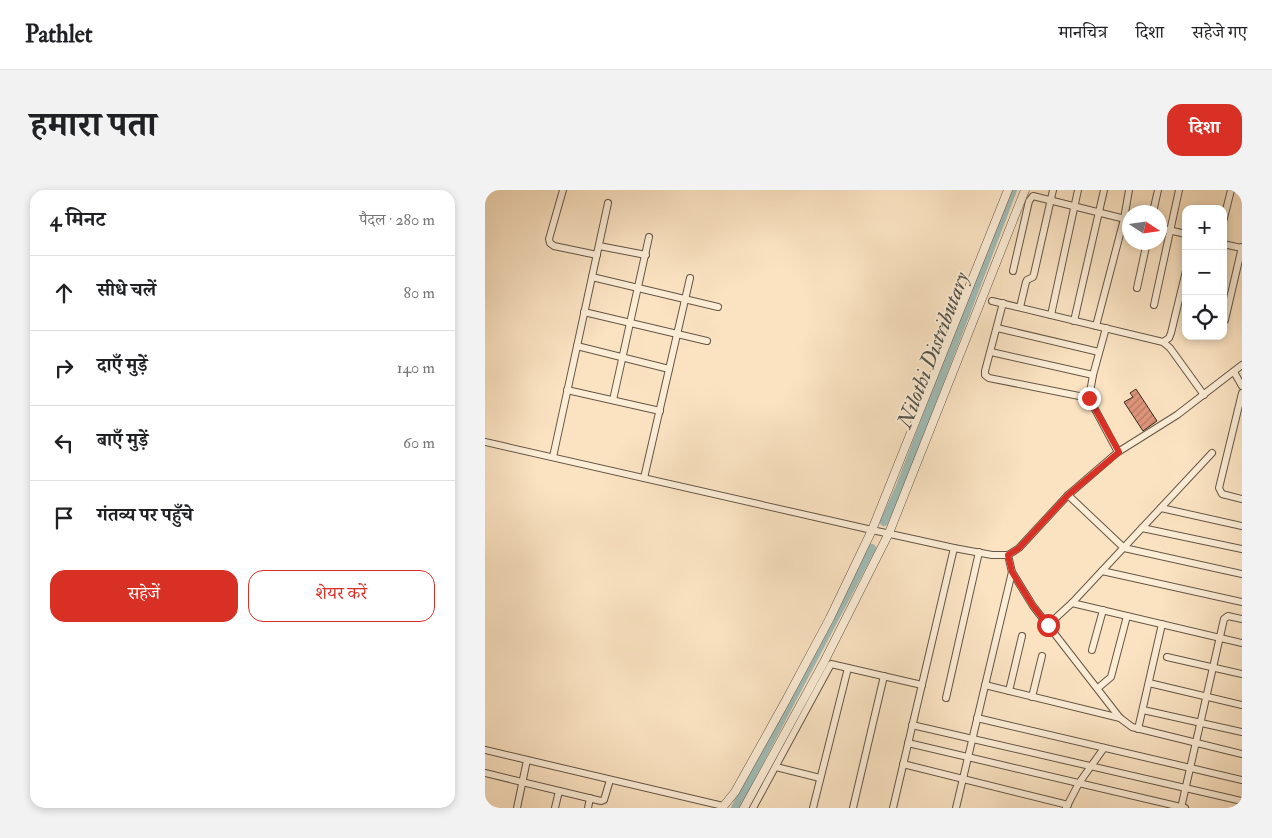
<!DOCTYPE html>
<html lang="hi">
<head>
<meta charset="utf-8">
<style>
  :root { --surface:#fff; --page:#f2f2f2; --text:#202124; --muted:#757577; --line:#e0e0e0; --accent:#d93025 }
  body { margin:0; font-family:"IM FELL Double Pica","Noto Serif Devanagari",serif; background:var(--page); color:var(--text) }
  .controls { position:absolute; right:15px; top:15px; display:grid; overflow:hidden; border-radius:10px; box-shadow:0 2px 8px #0003 }
  .controls button { width:45px; height:45px; display:grid; place-items:center; padding:0; border:0; border-bottom:1px solid var(--line); background:var(--surface); color:var(--text); font:25px sans-serif }
  .compass { position:absolute; left:637px; top:15px; width:45px; height:45px; border-radius:50%; background:var(--surface); box-shadow:0 2px 8px #0003; rotate:102deg }
  .stop { position:absolute; width:15px; height:15px; margin:-11px; border:4px solid #d93025; border-radius:50%; background:#fff }
  .stop.end { background:#d93025; border-color:#fff; box-shadow:0 1px 5px #0008 }
  .list { margin:0; padding:0; list-style:none }
  h2 { display:flex; justify-content:space-between; align-items:center; height:65px; margin:0; padding:0 20px; font-size:21px }
  h2 small { font-size:16px; font-weight:400; color:var(--muted) }
  .list li { display:grid; grid-template-columns:32px 1fr auto; gap:15px; align-items:center; box-sizing:border-box; height:75px; padding:0 20px; border-top:1px solid var(--line) }
  .list b { display:block; font-size:19px; white-space:nowrap }
  .list em { font-size:16px; font-style:normal; color:var(--muted) }
  .actions { display:flex; gap:10px; padding:15px 20px }
  .actions a { flex:1; padding:11px 0; border:1px solid var(--accent); border-radius:15px; text-align:center; font-size:18px; color:var(--accent) }
  .actions .main { background:var(--accent); color:#fff }
  .icon { flex:none; width:28px; height:28px; fill:none; stroke:currentColor; stroke-width:2; stroke-linecap:round; stroke-linejoin:round }
  .map { position:relative; flex:none; width:757px; height:618px; overflow:hidden; border-radius:15px }
  header { display:flex; align-items:center; gap:30px; box-sizing:border-box; height:70px; padding:0 25px; background:var(--surface); border-bottom:1px solid var(--line) }
  header strong { font-size:24px }
  nav { display:flex; gap:28px; margin-inline-start:auto; font-size:18px }
  .intro { display:flex; align-items:center; justify-content:space-between; box-sizing:border-box; height:120px; padding:0 30px }
  h1 { margin:0; font-size:35px }
  .button { padding:12px 22px; border-radius:15px; background:var(--accent); color:#fff; font-size:18px; font-weight:700 }
  main { display:flex; gap:30px; padding:0 30px }
  aside { flex:1; background:var(--surface); border-radius:15px; box-shadow:0 2px 8px #0003 }
  .map>svg:first-child { display:block }
  .lines { fill:none; stroke-linecap:round; stroke-linejoin:round }
  .canal { stroke:#9fbdb8; stroke-width:8 }
  .building { fill:url(#building-hatch); stroke:#32271c }
  .minor-casing { stroke:#645646; stroke-width:8 }
  .tertiary-casing { stroke:#645646; stroke-width:9 }
  .minor { stroke:#fcedd7; stroke-width:6 }
  .tertiary { stroke:#fcedd7; stroke-width:8 }
  .route { stroke:#d93025; stroke-width:6 }
  .labels { text-anchor:middle; dominant-baseline:central; stroke-width:4; stroke-linejoin:round; paint-order:stroke }
  .water-label { font-size:22px; font-style:italic; fill:#53544b; stroke:#fcedd7 }
</style>
</head>
<body>
<header>
<strong>Pathlet</strong>
<nav><a>मानचित्र</a><a>दिशा</a><a>सहेजे गए</a></nav>
</header>
<div class="intro"><h1>हमारा पता</h1><a class="button">दिशा</a></div>
<main>
<aside>
<h2>4 मिनट<small>पैदल · 280 m</small></h2>
<ul class="list">
<li><svg class="icon" aria-label="ahead" viewBox="0 0 24 24"><path d="M12 20V5M6 11l6-6 6 6"/></svg><div><b>सीधे चलें</b></div><em>80 m</em></li>
<li><svg class="icon" aria-label="right" viewBox="0 0 24 24"><path d="M7 20v-9h11M14 6l5 5-5 5"/></svg><div><b>दाएँ मुड़ें</b></div><em>140 m</em></li>
<li><svg class="icon" aria-label="left" viewBox="0 0 24 24"><path d="M17 20v-9H6M10 6l-5 5 5 5"/></svg><div><b>बाएँ मुड़ें</b></div><em>60 m</em></li>
<li><svg class="icon" aria-label="arrive" viewBox="0 0 24 24"><path d="M6 21V4h12l-3 4 3 4H6"/></svg><div><b>गंतव्य पर पहुँचे</b></div></li>
</ul>
<div class="actions"><a class="main">सहेजें</a><a>शेयर करें</a></div>
</aside>
<div class="map">
<svg width="757" height="618" viewBox="0 0 757 618">
  <defs>
    <pattern id="building-hatch" width="6" height="6" patternUnits="userSpaceOnUse" patternTransform="scale(1.25)"><rect width="6" height="6" fill="#e0957b"/><path d="M-1 1l2-2M0 6l6-6M5 7l2-2" fill="none" stroke="#b67a64"/></pattern>
  </defs>
  <rect width="100%" height="100%" fill="#fbe3c2"/>
  <filter id="stains"><feTurbulence type="fractalNoise" baseFrequency=".004" numOctaves="4"/><feColorMatrix values="0 0 0 0 .2 0 0 0 0 .09 0 0 0 0 .02 0 0 0 .5 -.17"/></filter>
  <radialGradient id="worn" r=".72"><stop offset=".6" stop-color="#630" stop-opacity="0"/><stop offset="1" stop-color="#630" stop-opacity=".3"/></radialGradient>
  <g class="lines">
    <g class="canal">
      <path d="M399 332 415 296 528 0"/>
      <path d="M250 618 387 358"/>
    </g>
  </g>
  <path class="building" d="M651 199 672 231 658 241 639 212 648 207 645 203Z"/>
  <g class="lines">
    <g class="minor-casing">
      <g id="minor">
        <path d="M78 0 64 49 65 53 69 56 112 65"/>
        <path d="M668 22 673 0"/>
        <path d="M738 32 746 0"/>
        <path d="M674 38 701 44"/>
        <path d="M738 54 757 58"/>
        <path d="M114 56 161 65"/>
        <path d="M528 81 544 11 548 6 644 30"/>
        <path d="M107 87 233 117"/>
        <path d="M652 98 662 52"/>
        <path d="M507 111 678 152 685 158 719 205"/>
        <path d="M518 113 500 181V185L504 188 604 208 633 262"/>
        <path d="M669 115 694 0"/>
        <path d="M535 117 541 92 542 90 548 87 549 84 568 0"/>
        <path d="M99 122 222 151"/>
        <path d="M566 125 593 0"/>
        <path d="M740 130 757 57"/>
        <path d="M589 131 619 0"/>
        <path d="M611 136 639 29 644 0"/>
        <path d="M512 138 614 162"/>
        <path d="M678 152 684 148 686 143 701 81"/>
        <path d="M92 156 184 179"/>
        <path d="M506 162 608 185"/>
        <path d="M749 182 757 196"/>
        <path d="M82 200 175 221"/>
        <path d="M757 203 734 298 737 304 757 309"/>
        <path d="M604 208 608 185 621 138"/>
        <path d="M128 210 164 47"/>
        <path d="M0 252 387 340 469 358 507 365H523L534 358 583 305 633 262 692 225 757 175"/>
        <path d="M68 267 123 13"/>
        <path d="M159 288 205 88"/>
        <path d="M583 305 639 358 757 384"/>
        <path d="M676 318 757 336"/>
        <path d="M657 338 757 359"/>
        <path d="M617 381 757 412"/>
        <path d="M527 382 548 416 635 528 647 537 757 564"/>
        <path d="M587 413 757 453"/>
        <path d="M563 435 587 413 727 263"/>
        <path d="M607 460 618 420"/>
        <path d="M682 467 757 484"/>
        <path d="M664 493 757 515"/>
        <path d="M500 495 635 528"/>
        <path d="M613 498 626 487 642 426"/>
        <path d="M524 501 537 446"/>
        <path d="M547 507 557 466"/>
        <path d="M461 508 494 362"/>
        <path d="M658 520 757 542"/>
        <path d="M492 528 757 590"/>
        <path d="M427 535 757 611"/>
        <path d="M653 539 677 434"/>
        <path d="M423 553 700 618"/>
        <path d="M0 560 238 616"/>
        <path d="M418 574 583 615"/>
        <path d="M291 577 335 588"/>
        <path d="M0 583 116 611 119 610 125 590"/>
        <path d="M32 618 42 570"/>
        <path d="M70 618 74 601"/>
        <path d="M103 618 105 608"/>
        <path d="M268 618 346 474 437 495"/>
        <path d="M328 618 363 478"/>
        <path d="M368 618 399 486"/>
        <path d="M408 618 469 358"/>
        <path d="M471 618 527 382 523 365"/>
        <path d="M581 618 594 593 619 558"/>
        <path d="M696 618 739 429 743 426 757 429"/>
      </g>
    </g>
    <g class="tertiary-casing">
      <g id="tertiary">
        <path d="M237 618 250 602 299 514 345 428 387 340 523 0"/>
        <path d="M259 618 339 472 404 343 540 0"/>
      </g>
    </g>
    <use href="#minor" class="minor"/>
    <use href="#tertiary" class="tertiary"/>
  </g>
  <g class="lines">
    <path class="route" d="M563 435 548 416 527 382 523 365 534 358 583 305 634 262 604 208"/>
  </g>
  <g class="labels">
    <g class="water-label">
      <text transform="translate(448 160) rotate(-69)">Nilothi Distributary</text>
    </g>
  </g>
  <rect width="100%" height="100%" filter="url(#stains)"/>
  <rect width="100%" height="100%" fill="url(#worn)"/>
</svg>
<div class="controls">
<button>+</button>
<button>−</button>
<button><svg class="icon" aria-label="locate" viewBox="0 0 24 24"><circle cx="12" cy="12" r="6"/><path d="M12 2v4M12 18v4M2 12h4M18 12h4"/></svg></button>
</div>
<svg class="compass" viewBox="-18 -18 36 36"><path d="M0-13l5 13h-10z" fill="#e53935"/><path d="M0 13l5-13h-10z" fill="#757577"/></svg>
<div class="stop" style="left:563px;top:435px"></div>
<div class="stop end" style="left:604px;top:208px"></div>
</div>
</main>
</body>
</html>
